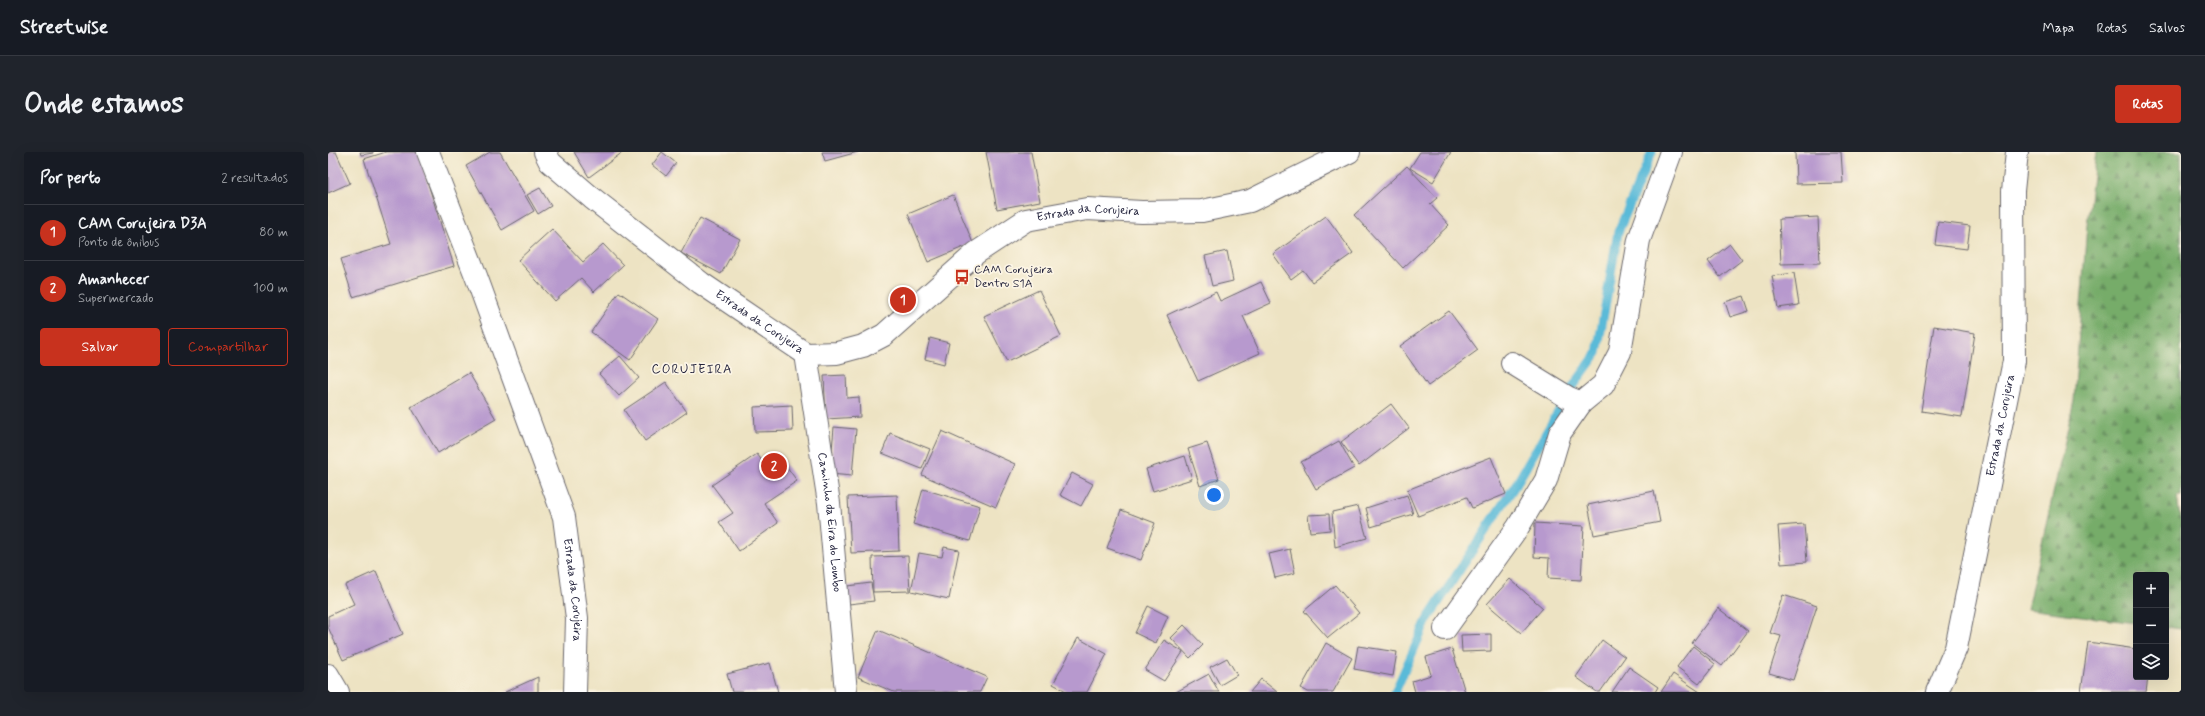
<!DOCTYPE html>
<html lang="pt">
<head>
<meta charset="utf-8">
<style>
  :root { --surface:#171b24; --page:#20242c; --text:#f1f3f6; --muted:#9ea1a6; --line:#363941; --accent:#c8321e }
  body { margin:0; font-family:Mynerve,sans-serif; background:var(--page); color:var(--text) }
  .controls { position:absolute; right:12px; bottom:12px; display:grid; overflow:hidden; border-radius:4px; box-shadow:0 4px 16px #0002 }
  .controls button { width:36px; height:36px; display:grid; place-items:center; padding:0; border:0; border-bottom:1px solid var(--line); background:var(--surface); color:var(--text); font:20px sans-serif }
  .you { position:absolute; left:886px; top:343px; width:14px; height:14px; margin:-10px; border:3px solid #fff; border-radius:50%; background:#1a73e8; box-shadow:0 0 0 6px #1a73e833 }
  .badge { display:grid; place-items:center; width:26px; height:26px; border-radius:50%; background:var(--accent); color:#fff; font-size:13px; font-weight:700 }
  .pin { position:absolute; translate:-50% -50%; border:2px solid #fff; box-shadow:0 1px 4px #0006 }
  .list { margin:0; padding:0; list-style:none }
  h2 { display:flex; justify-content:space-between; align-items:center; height:52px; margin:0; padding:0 16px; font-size:17px }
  h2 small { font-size:13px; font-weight:400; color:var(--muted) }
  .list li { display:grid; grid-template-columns:26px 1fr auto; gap:12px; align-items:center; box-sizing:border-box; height:56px; padding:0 16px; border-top:1px solid var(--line) }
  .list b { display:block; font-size:15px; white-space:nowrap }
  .list p { margin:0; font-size:13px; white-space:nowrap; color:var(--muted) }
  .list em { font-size:13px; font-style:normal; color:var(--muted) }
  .actions { display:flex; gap:8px; padding:12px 16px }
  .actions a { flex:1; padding:9px 0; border:1px solid var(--accent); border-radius:4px; text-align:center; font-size:14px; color:var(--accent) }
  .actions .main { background:var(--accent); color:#fff }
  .icon { flex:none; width:22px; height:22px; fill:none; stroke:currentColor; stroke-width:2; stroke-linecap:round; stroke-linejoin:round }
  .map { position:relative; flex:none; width:1853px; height:540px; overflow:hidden; border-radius:4px }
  header { display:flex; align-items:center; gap:24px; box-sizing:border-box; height:56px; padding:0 20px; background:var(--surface); border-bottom:1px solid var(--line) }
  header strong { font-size:19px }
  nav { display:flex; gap:22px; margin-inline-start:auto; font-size:14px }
  .intro { display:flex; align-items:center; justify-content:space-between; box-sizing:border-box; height:96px; padding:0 24px }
  h1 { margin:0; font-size:28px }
  .button { padding:10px 18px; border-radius:4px; background:var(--accent); color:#fff; font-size:14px; font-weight:700 }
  main { display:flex; gap:24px; padding:0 24px }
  aside { flex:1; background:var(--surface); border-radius:4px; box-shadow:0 4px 16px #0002 }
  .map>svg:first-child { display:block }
  .forest { fill:url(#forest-firs); stroke:#4c6752 }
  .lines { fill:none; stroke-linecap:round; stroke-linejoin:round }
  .stream { stroke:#5abad8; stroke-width:9 }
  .building { fill:#b799ce }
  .minor-casing { stroke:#69666b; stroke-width:24 }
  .minor { stroke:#fff; stroke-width:22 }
  .labels { text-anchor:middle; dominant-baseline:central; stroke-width:3.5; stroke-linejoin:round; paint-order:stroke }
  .street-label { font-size:12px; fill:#22223b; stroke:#fcf5e5 }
  .poi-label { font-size:12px; fill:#22223b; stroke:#fcf5e5; text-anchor:start }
  .neighbourhood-label { font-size:13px; letter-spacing:1px; fill:#22223b; stroke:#fcf5e5 }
</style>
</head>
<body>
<header>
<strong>Streetwise</strong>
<nav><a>Mapa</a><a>Rotas</a><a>Salvos</a></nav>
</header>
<div class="intro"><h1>Onde estamos</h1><a class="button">Rotas</a></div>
<main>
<aside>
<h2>Por perto<small>2 resultados</small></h2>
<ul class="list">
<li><span class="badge">1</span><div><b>CAM Corujeira D3A</b><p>Ponto de ônibus</p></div><em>80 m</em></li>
<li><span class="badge">2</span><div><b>Amanhecer</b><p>Supermercado</p></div><em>100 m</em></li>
</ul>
<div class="actions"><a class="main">Salvar</a><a>Compartilhar</a></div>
</aside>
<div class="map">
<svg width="1853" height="540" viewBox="0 0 1853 540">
  <defs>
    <pattern id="forest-firs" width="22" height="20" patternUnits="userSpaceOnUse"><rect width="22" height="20" fill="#76ac69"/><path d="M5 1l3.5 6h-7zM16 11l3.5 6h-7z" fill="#608c58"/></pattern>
  </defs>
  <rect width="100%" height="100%" fill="#fcf5e5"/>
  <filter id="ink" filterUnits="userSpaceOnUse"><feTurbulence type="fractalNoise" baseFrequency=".025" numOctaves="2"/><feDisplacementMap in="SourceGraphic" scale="8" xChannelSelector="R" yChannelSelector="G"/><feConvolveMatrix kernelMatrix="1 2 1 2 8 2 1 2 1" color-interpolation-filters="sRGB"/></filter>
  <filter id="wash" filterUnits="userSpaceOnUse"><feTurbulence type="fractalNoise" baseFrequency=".012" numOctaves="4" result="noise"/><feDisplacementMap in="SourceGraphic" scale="16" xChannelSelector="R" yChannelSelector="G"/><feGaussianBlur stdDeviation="0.9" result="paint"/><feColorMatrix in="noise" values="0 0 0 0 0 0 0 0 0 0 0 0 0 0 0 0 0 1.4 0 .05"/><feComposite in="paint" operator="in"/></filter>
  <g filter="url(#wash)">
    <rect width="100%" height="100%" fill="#ede3c3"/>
    <path class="forest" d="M1768 0H1853V344H1849L1853 372V477L1838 475V423H1808V471L1699 457 1746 249 1759 72Z"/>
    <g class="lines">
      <path class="stream" d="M1067 540 1099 468 1190 329 1244 236 1269 201 1290 80 1324 0"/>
    </g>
    <g id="blocks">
      <g class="building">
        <path d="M0 0H8L22 31 0 41Z"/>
        <path d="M32 0H45V1L33 3Z"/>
        <path d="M58 0H90L126 114 25 145 13 107 63 92 36 7Z"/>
        <path d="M162 0H172L206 59 174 78 138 14Z"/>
        <path d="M246 0H295L261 25Z"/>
        <path d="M334 0 348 11 338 24 324 13Z"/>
        <path d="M494 0H530L497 9Z"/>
        <path d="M658 0H703L712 49 669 57Z"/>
        <path d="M1092 0H1123L1105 30 1082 16Z"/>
        <path d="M1467 0H1513L1515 31 1468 32Z"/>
        <path d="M1079 14 1109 46 1102 52 1121 73 1075 116 1026 63Z"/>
        <path d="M212 36 223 54 210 62 199 43Z"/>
        <path d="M625 43 645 91 600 110 580 62Z"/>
        <path d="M998 64 1025 101 984 130 975 118 963 127 945 102Z"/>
        <path d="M1490 65 1492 111 1453 112 1451 67Z"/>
        <path d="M372 66 412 87 393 122 353 101Z"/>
        <path d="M1610 70 1642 74 1639 97 1607 93Z"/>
        <path d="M224 77 255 110 275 92 295 113 266 140 253 126 227 149 190 108Z"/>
        <path d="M1402 92 1414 108 1392 125 1380 109Z"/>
        <path d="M899 99 905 129 884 134 877 104Z"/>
        <path d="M1466 121 1471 153 1450 156 1444 124Z"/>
        <path d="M933 130 943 151 915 164 932 201 870 229 839 163 888 140 892 149Z"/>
        <path d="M711 138 733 184 679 210 656 164Z"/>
        <path d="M291 140 330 167 302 208 263 180Z"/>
        <path d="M1416 144 1421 159 1402 165 1397 150Z"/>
        <path d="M1121 159 1150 198 1100 234 1072 194Z"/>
        <path d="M1606 174 1647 181 1634 265 1593 259Z"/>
        <path d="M602 186 621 191 616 212 597 207Z"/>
        <path d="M292 204 311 226 291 244 271 222Z"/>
        <path d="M141 221 168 267 110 301 83 255Z"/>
        <path d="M518 223 519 246 531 245 532 265 498 267 496 224Z"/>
        <path d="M338 230 359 260 317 289 296 258Z"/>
        <path d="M1063 252 1081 276 1031 314 1013 290Z"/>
        <path d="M464 253 465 279 427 280 426 255Z"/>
        <path d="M506 275 528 277 524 324 502 322Z"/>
        <path d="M614 279 687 312 668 355 594 323Z"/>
        <path d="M562 281 602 297 594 317 554 301Z"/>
        <path d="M1011 289 1026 316 988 337 973 310Z"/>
        <path d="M879 291 891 327 872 334 860 297Z"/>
        <path d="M429 302 438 314 452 305 469 329 436 351 450 371 411 399 391 370 405 361 384 333Z"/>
        <path d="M857 304 864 327 825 339 818 317Z"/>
        <path d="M1163 305 1178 342 1144 356 1139 345 1090 364 1079 338Z"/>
        <path d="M744 321 765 332 753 354 732 343Z"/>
        <path d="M595 337 652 354 642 389 585 372Z"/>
        <path d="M1326 339 1332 370 1266 383 1260 353Z"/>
        <path d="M569 343 571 399 523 401 520 345Z"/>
        <path d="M1079 343 1085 362 1043 375 1038 356Z"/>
        <path d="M1030 354 1039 386 1007 395 1004 360Z"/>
        <path d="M793 358 827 371 813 408 779 396Z"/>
        <path d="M1001 362 1002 378 982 380 980 363Z"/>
        <path d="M1207 371 1256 374 1253 428 1220 426 1221 406 1206 405Z"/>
        <path d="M1476 372 1479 410 1453 412 1450 374Z"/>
        <path d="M616 395 631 398 621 447 583 439 591 401 614 405Z"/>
        <path d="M962 397 967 421 947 426 941 402Z"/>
        <path d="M580 404 582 439 545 440 544 405Z"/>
        <path d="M48 419 75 482 15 508 0 475V464L26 452 17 433Z"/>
        <path d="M1182 427 1215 456 1193 481 1159 452Z"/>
        <path d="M543 431 546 449 521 452 519 434Z"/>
        <path d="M1007 433 1031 461 1000 486 976 459Z"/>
        <path d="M1455 443 1489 454 1465 528 1441 521 1453 484 1442 481Z"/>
        <path d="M820 454 840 464 828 491 807 481Z"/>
        <path d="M1390 456 1420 479 1394 514 1364 491Z"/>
        <path d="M856 473 875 493 862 506 843 486Z"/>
        <path d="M550 478 659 525 652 540H566L530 525Z"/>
        <path d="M1163 482V499L1134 500 1133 483Z"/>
        <path d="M750 486 779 502 759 540H740L725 532Z"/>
        <path d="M836 488 855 500 836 529 817 518Z"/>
        <path d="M1274 488 1297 505 1272 540H1269L1248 525Z"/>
        <path d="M1760 490 1808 497V525H1820L1818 540H1753Z"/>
        <path d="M998 491 1024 506 1005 540H980L973 536Z"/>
        <path d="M1030 494 1069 500 1065 524 1026 517Z"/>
        <path d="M1365 494 1387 512 1371 532 1349 515Z"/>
        <path d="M1124 497 1137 540H1087L1084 529 1103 523 1098 505Z"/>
        <path d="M899 506 909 523 892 533 882 515Z"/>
        <path d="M442 511 450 540H404L399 522Z"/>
        <path d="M1301 515 1330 535 1327 540H1284Z"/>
        <path d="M881 522 891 540H848Z"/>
        <path d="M1345 522 1372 540H1333Z"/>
        <path d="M210 525V540H177Z"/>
        <path d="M933 527 949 540H922Z"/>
      </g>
    </g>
  </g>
  <g filter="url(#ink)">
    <use href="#blocks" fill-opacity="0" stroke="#69666b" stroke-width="1"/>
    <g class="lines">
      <g class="minor-casing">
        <g id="minor">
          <path id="s1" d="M100 0 148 124 236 365 249 466 247 540"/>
          <path id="s2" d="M217 0 222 10 264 46 373 131 478 202 509 201 535 194 556 183 648 101 698 68 759 57 814 60 874 59 922 49 1021 0"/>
          <path id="s3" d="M478 202 501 351 518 540"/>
          <path d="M1184 211 1241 246 1253 251"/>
          <path d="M1117 477 1190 375 1218 328 1232 281 1253 251 1275 233 1292 200 1311 88 1343 0"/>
          <path d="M0 523 10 540"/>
          <path id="s4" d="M1609 540 1628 496 1686 209 1685 39 1689 0"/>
        </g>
      </g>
      <use href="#minor" class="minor"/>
    </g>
  </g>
  <defs>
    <g id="bus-bare" transform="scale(1.2)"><path d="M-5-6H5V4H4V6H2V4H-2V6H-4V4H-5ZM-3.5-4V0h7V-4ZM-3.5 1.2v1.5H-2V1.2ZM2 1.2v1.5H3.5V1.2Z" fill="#c8321e" stroke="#fcf5e5" stroke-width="2.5" paint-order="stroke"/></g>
  </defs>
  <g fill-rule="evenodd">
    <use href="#bus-bare" x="634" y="125"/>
  </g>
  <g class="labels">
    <g class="street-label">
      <text stroke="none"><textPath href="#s2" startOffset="659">Estrada da Corujeira</textPath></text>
      <text stroke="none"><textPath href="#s2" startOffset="275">Estrada da Corujeira</textPath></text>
      <text stroke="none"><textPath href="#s4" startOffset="275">Estrada da Corujeira</textPath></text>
      <text stroke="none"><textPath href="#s3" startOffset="170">Caminho da Eira do Lombo</textPath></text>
      <text stroke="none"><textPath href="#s1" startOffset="463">Estrada da Corujeira</textPath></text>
    </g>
    <g class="poi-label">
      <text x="646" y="118">CAM Corujeira<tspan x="646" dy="14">Dentro S1A</tspan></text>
    </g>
    <g class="neighbourhood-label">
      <text x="364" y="217">CORUJEIRA</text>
    </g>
  </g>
</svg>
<div class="controls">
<button>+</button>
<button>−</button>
<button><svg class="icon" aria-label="layers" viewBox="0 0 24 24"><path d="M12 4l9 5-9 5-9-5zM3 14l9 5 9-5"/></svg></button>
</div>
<div class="you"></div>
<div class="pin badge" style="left:575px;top:148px">1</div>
<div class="pin badge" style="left:446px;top:314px">2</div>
</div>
</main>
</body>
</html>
